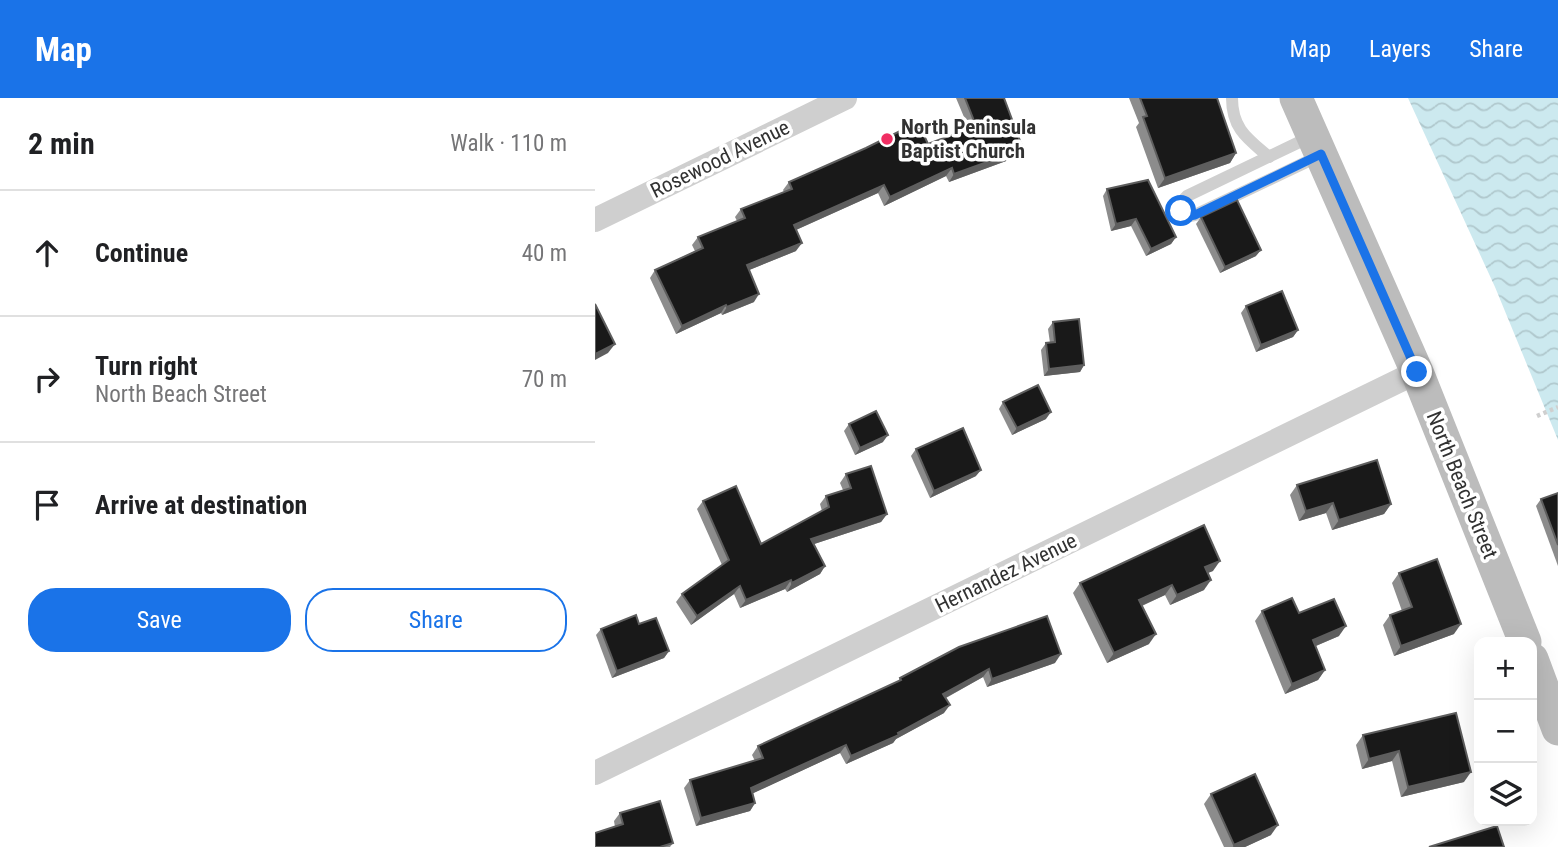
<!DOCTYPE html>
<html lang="en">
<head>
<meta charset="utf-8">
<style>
  :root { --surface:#fff; --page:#f2f2f2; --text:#202124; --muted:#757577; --line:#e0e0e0; --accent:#1a73e8 }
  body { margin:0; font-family:"Roboto Condensed",sans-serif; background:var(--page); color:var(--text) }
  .controls { position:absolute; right:21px; bottom:21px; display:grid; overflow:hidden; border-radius:14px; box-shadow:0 7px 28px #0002 }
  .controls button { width:63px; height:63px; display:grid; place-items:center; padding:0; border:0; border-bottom:2px solid var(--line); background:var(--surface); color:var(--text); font:35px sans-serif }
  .stop { position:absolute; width:21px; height:21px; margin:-16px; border:5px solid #1a73e8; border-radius:50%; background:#fff }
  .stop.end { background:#1a73e8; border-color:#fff; box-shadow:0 2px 7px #0008 }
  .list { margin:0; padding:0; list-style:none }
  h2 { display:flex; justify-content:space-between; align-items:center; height:91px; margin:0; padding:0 28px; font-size:30px }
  h2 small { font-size:23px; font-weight:400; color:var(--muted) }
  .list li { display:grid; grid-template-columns:46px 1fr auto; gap:21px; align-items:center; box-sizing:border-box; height:126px; padding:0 28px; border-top:2px solid var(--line) }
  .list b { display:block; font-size:26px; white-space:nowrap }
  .list p { margin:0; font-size:23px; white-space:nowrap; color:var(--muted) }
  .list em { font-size:23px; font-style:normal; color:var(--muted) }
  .actions { display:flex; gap:14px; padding:21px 28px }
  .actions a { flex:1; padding:16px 0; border:2px solid var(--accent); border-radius:28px; text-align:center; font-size:24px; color:var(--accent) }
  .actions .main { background:var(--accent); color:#fff }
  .icon { flex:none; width:38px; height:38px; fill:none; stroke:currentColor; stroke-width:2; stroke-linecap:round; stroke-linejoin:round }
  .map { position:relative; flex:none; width:963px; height:749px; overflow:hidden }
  header { display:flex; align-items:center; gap:42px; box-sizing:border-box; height:98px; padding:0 35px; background:var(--accent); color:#fff }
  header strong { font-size:33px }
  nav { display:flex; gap:38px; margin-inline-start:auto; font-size:24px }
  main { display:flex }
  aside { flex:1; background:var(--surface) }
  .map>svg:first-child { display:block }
  .water { fill:url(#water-waves) }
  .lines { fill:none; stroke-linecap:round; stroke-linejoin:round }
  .path { stroke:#cfcfcf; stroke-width:4.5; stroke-dasharray:3.5 3.5; stroke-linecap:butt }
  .lane { stroke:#cfcfcf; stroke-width:12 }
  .street { stroke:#cfcfcf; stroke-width:24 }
  .secondary { stroke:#bcbcbc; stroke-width:33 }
  .wall { fill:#8c8c8c }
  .shaded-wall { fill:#5e5e5e }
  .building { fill:#191919; stroke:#5e5e5e; stroke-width:2 }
  .route { stroke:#1a73e8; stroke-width:9 }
  .poi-dot { fill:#f02e63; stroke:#fff; stroke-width:2.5 }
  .labels { text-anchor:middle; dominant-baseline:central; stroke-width:7; stroke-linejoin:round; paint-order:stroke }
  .poi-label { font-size:21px; font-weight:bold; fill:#323232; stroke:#fff; text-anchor:start }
  .street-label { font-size:21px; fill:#323232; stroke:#fff }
</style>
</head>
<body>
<header>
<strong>Map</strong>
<nav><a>Map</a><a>Layers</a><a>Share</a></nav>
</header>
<main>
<aside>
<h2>2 min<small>Walk · 110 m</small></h2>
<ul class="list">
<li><svg class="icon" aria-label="ahead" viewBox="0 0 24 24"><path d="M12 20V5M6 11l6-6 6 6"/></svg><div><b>Continue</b></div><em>40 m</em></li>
<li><svg class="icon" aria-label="right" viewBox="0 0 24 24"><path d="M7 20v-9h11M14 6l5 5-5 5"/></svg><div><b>Turn right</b><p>North Beach Street</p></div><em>70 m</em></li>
<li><svg class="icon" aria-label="arrive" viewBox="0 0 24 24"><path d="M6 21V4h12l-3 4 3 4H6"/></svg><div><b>Arrive at destination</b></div></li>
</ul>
<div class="actions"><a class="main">Save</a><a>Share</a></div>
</aside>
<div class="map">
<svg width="963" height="749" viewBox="0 0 963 749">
  <defs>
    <pattern id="water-waves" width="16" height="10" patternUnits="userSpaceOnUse" patternTransform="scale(1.75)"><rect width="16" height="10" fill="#cce9ef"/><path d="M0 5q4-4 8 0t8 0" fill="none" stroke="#b0c8cd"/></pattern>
  </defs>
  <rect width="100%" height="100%" fill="#fff"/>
  <path class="water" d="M813 0H963V342L900 189Z"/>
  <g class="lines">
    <path class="path" d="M942 318 963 309"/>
    <g class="lane">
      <path d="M637 0C637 31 653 41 674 59"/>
      <path d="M717 38 592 98C587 103 585 105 586 113L594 118 600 117 726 57"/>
    </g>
    <g class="street">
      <path d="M0 122 250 0"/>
      <path d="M0 675 822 274"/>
    </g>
    <g class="secondary">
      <path d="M701 0 822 274 930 544"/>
      <path d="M937 561 963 631"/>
    </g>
  </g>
  <g class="wall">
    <path d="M361 0H409L422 59 354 84 351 78 289 108 283 95 201 132V153L154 172 159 204 127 217 126 215 81 236 55 180 60 172 100 153 97 147 103 139 142 123 140 119 146 111 189 94 188 92 194 84 333 46 374 31Z"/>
    <path d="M534 0H622L641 55 635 65 563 90 541 29 544 25Z"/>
    <path d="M512 91 581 139 576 146 551 158 536 128 516 133 508 98Z"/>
    <path d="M606 119 661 158 625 175 601 126Z"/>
    <path d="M651 208 703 232 698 239 661 254 646 215Z"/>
    <path d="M458 224 489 267 485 274 449 278 446 252 451 245H455L453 231Z"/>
    <path d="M408 304 451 321 417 337 404 311Z"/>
    <path d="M254 326 288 344 260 357 249 333Z"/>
    <path d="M321 351 381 378 335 400 316 358Z"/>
    <path d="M251 376 292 416 286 424 219 446 230 468 225 476 192 494 190 491 145 510 139 496 96 527 81 504 87 496 127 467 102 411 108 403 166 446 227 413 225 406 231 398 248 392 245 385Z"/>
    <path d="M702 387 796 406 789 416 737 432 731 415 704 423 695 397Z"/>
    <path d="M963 395V468L941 408 946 401Z"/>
    <path d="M618 473 612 475 609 492 575 507 570 497 547 508 554 546 512 565 478 495 485 485Z"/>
    <path d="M804 475 859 536 799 558 788 527 795 517 807 513 797 485Z"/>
    <path d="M667 513 704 515 744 538 721 548 730 572 723 582 690 596 660 523Z"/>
    <path d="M44 526 74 553 69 560 17 580 1 537 6 531Z"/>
    <path d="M460 565 392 589 388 579 351 600 349 615 301 641 298 645 251 666 245 655 158 695 160 705 155 713 101 728 89 690 95 682 160 663 157 657 163 648 303 584 305 580Z"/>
    <path d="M768 637 869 684 806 699 797 663 767 671 761 647Z"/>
    <path d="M616 696 676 737 650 749H629L609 706Z"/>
    <path d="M25 715 78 745 75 749H0L20 729 19 723Z"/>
  </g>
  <g class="shaded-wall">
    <path d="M428 51 422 59 354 84 359 76Z"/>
    <path d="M641 55 635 65 563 90 570 80Z"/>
    <path d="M357 70 351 78 289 108 295 99Z"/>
    <path d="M289 87 283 95 194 135 199 127Z"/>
    <path d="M541 121 536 128 516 133 521 126Z"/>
    <path d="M581 139 576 146 551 158 556 151Z"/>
    <path d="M207 145 201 153 147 175 152 167Z"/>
    <path d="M666 152 661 158 625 175 630 169Z"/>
    <path d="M164 196 159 204 127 217 132 209Z"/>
    <path d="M131 207 126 215 81 236 87 228Z"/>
    <path d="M703 232 698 239 661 254 666 247Z"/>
    <path d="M20 246 13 255 0 262V256Z"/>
    <path d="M489 267 485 274 449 278 454 271Z"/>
    <path d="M456 314 451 321 417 337 422 330Z"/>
    <path d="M293 337 288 344 260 357 265 350Z"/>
    <path d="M386 372 381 378 335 400 339 393Z"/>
    <path d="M738 405 731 415 704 423 711 413Z"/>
    <path d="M796 406 789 416 737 432 744 422Z"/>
    <path d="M292 416 286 424 210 449 216 441Z"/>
    <path d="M625 463 618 473 603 479 610 469Z"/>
    <path d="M230 468 225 476 192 494 197 485Z"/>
    <path d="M196 482 190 491 145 510 151 502Z"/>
    <path d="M616 482 609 492 575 507 582 497Z"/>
    <path d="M577 487 570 497 537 512 544 502Z"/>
    <path d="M145 488 139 496 96 527 102 518Z"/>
    <path d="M866 526 859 536 799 558 806 548Z"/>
    <path d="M751 528 744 538 711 552 718 542Z"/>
    <path d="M561 536 554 546 512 565 519 555Z"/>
    <path d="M74 553 69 560 17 580 22 573Z"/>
    <path d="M466 556 460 565 392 589 397 581Z"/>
    <path d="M394 571 388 579 343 604 348 596Z"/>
    <path d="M730 572 723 582 690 596 697 586Z"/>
    <path d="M355 607 349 615 301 641 298 645 251 666 256 658Z"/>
    <path d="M251 647 245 655 150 699 156 690Z"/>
    <path d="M804 653 797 663 767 671 774 661Z"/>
    <path d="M876 674 869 684 806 699 813 689Z"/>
    <path d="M160 705 155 713 101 728 106 720Z"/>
    <path d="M683 727 676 737 650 749H638L639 747Z"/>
  </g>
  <g class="building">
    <path d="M370 0H409L428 51 359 76 357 70 295 99 289 87 199 127 207 145 152 167 164 196 132 209 131 207 87 228 60 172 108 150 103 139 150 120 146 111 197 91 194 84 271 50 323 24 333 46 381 28Z"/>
    <path d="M545 0H622L641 55 570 80 548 19 552 18Z"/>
    <path d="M553 82 581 139 556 151 541 121 521 126 512 91Z"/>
    <path d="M642 102 666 152 630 169 606 119Z"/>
    <path d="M687 193 703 232 666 247 651 208Z"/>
    <path d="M0 206 20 246 0 256Z"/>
    <path d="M484 221 489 267 454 271 451 245 460 244 458 224Z"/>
    <path d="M443 287 456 314 422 330 408 304Z"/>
    <path d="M281 313 293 337 265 350 254 326Z"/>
    <path d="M368 330 386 372 339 393 321 351Z"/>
    <path d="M782 362 796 406 744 422 738 405 711 413 702 387Z"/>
    <path d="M276 368 292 416 216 441 230 468 197 485 196 482 151 502 145 488 102 518 87 496 134 462 108 403 141 388 166 446 234 409 231 398 256 390 251 376Z"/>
    <path d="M963 395V447L946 401Z"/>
    <path d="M609 427 625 463 610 469 616 482 582 497 577 487 544 502 561 536 519 555 485 485Z"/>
    <path d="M842 461 866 526 806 548 795 517 817 509 804 475Z"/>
    <path d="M697 500 704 515 739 501 751 528 718 542 730 572 697 586 667 513Z"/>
    <path d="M41 517 44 526 61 520 74 553 22 573 6 531Z"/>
    <path d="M452 518 466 556 397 581 394 571 348 596 355 607 303 635 304 637 256 658 251 647 156 690 160 705 106 720 95 682 168 660 163 648 306 582 305 580 364 549Z"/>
    <path d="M861 615 876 674 813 689 804 653 774 661 768 637Z"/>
    <path d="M660 676 683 727 639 747 616 696Z"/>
    <path d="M65 703 78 745 65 749H0V735L28 726 25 715Z"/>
    <path d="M902 728 909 749H834Z"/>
  </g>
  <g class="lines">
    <path class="route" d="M586 113 594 118 600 117 726 56 822 274"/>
  </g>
  <circle class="poi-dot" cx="292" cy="41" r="7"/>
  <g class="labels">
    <g class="poi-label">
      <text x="306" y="29">North Peninsula<tspan x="306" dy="24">Baptist Church</tspan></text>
    </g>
    <g class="street-label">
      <text transform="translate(125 61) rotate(-26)">Rosewood Avenue</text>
      <text transform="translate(867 387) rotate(68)">North Beach Street</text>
      <text transform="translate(411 475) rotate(-26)">Hernandez Avenue</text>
    </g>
  </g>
</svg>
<div class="controls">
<button>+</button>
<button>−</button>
<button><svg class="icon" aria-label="layers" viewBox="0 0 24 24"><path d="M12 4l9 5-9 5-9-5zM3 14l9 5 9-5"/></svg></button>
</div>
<div class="stop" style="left:586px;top:113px"></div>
<div class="stop end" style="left:822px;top:274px"></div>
</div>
</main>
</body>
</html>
